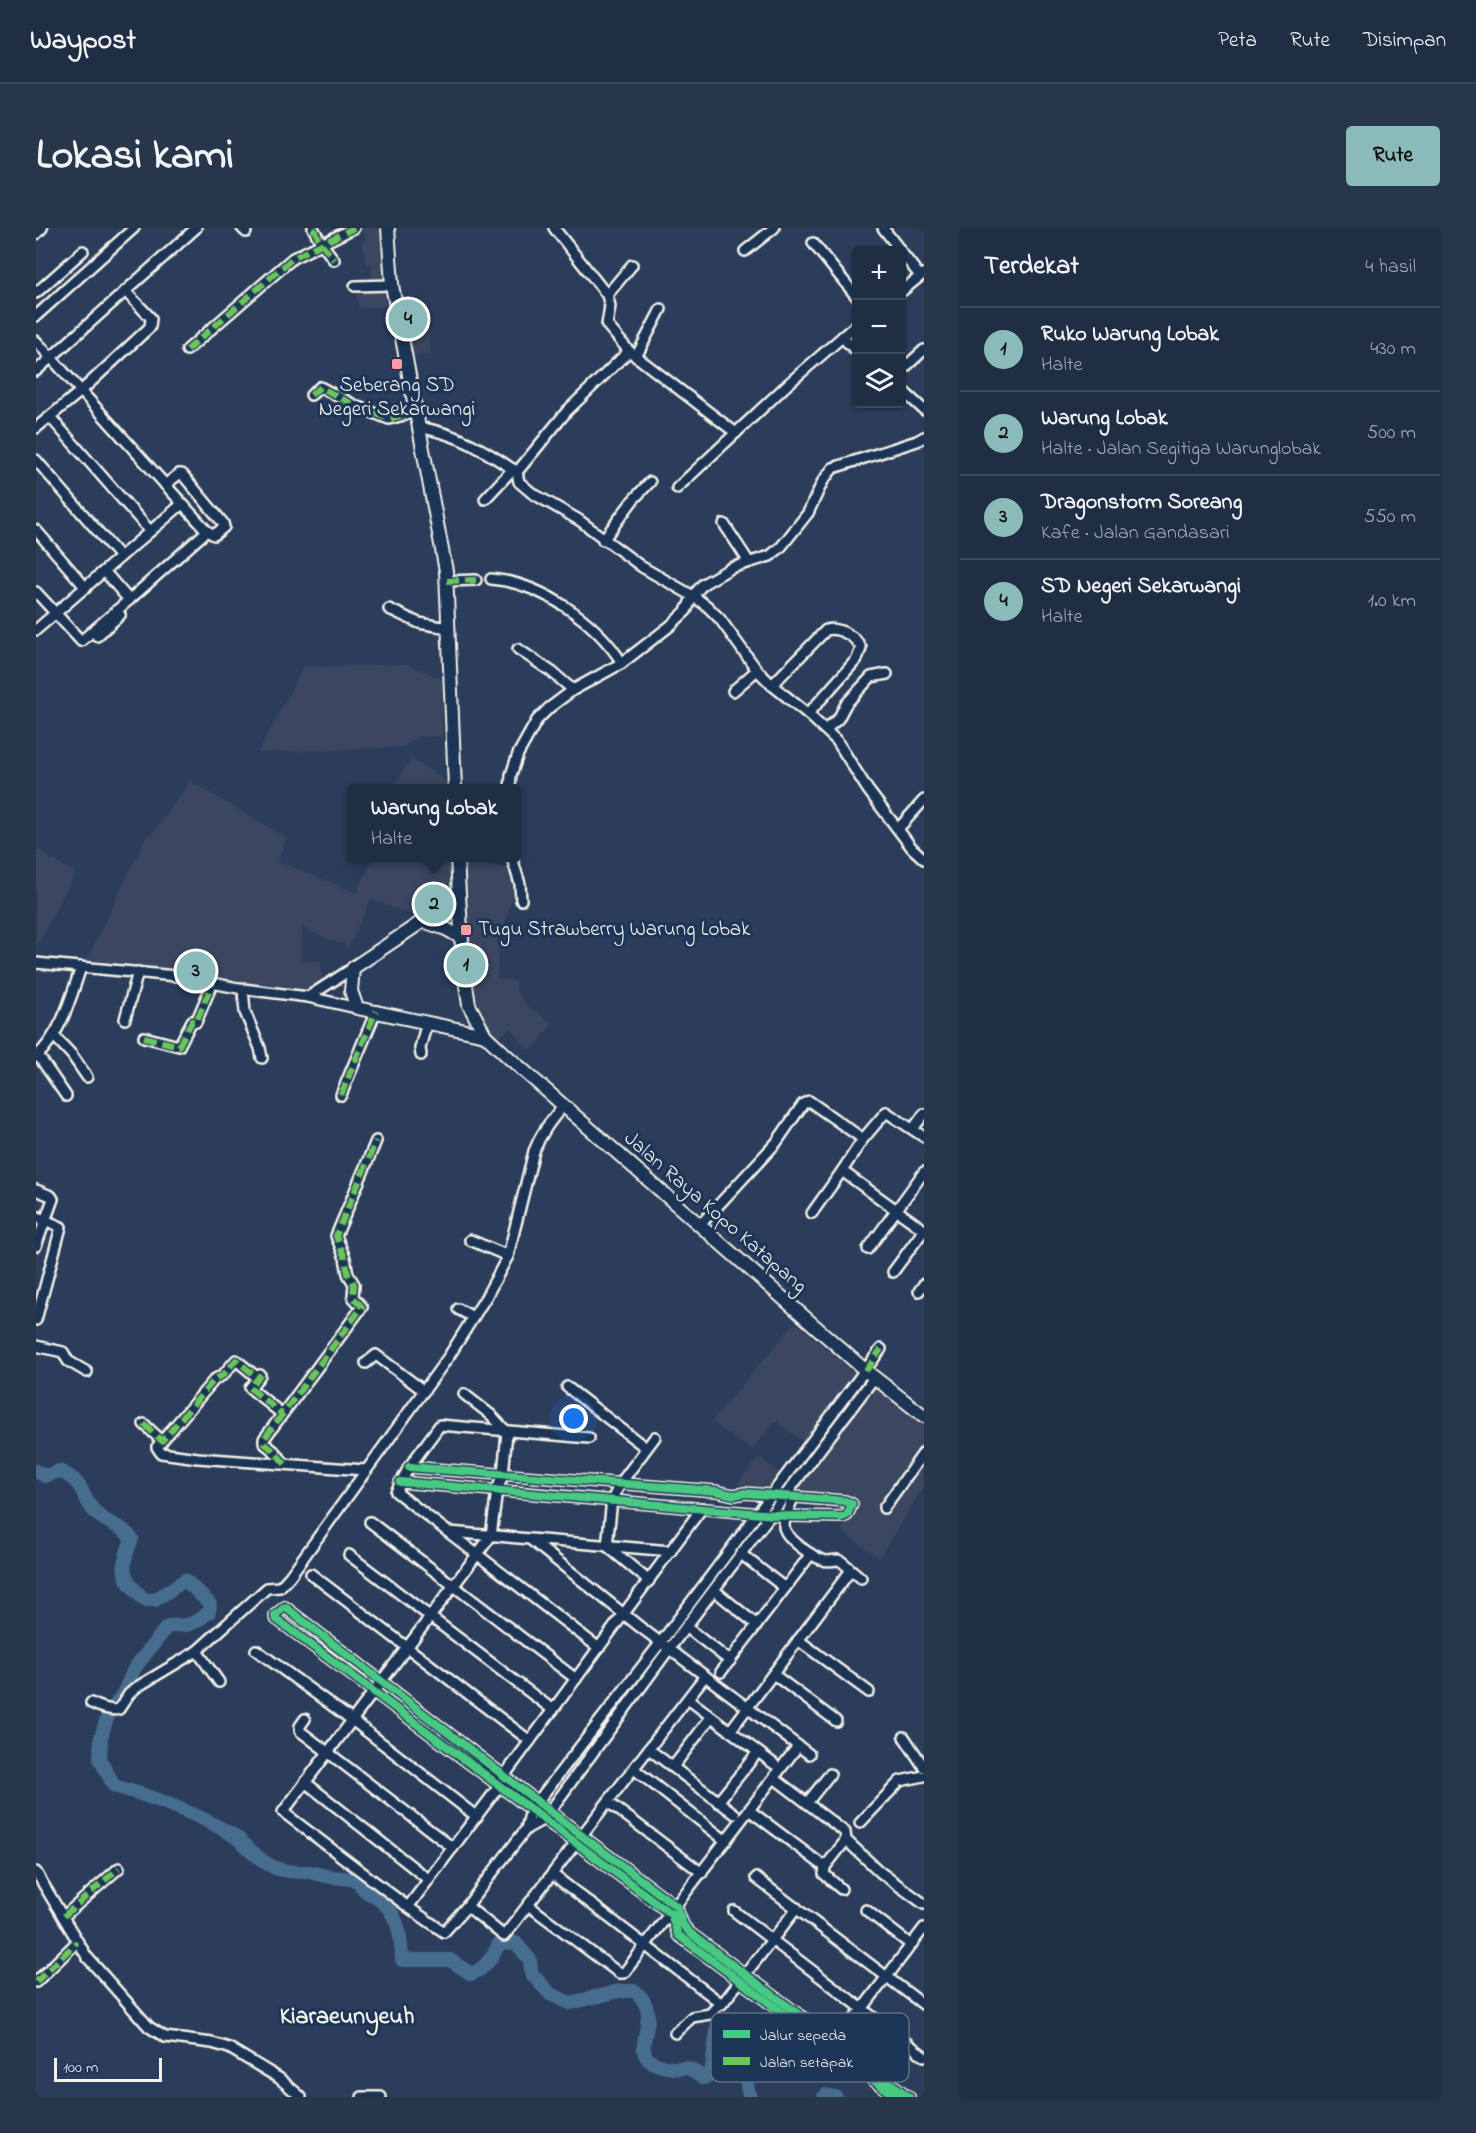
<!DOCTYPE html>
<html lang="id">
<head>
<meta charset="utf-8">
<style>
  :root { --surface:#202e44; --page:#28364b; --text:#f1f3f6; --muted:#a2a8b2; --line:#3d4a5d; --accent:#8bbbb9 }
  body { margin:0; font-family:"Indie Flower",sans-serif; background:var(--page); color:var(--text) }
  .controls { position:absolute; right:18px; top:18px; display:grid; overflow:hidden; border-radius:6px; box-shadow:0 2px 4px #0004 }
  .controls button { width:54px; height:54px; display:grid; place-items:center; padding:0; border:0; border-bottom:2px solid var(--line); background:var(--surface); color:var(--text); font:30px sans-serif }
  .scale { position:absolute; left:18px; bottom:15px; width:108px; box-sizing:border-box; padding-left:6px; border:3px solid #f4f1e8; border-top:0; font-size:16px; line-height:21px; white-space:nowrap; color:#f4f1e8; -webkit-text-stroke:4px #1d3557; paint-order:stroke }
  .you { position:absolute; left:538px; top:1191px; width:21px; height:21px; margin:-15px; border:4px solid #fff; border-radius:50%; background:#1a73e8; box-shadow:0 0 0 9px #1a73e833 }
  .badge { display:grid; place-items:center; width:39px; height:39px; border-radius:50%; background:var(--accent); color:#111; font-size:20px; font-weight:700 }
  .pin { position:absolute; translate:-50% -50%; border:3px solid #fff; box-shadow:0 2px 6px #0006 }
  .popup { position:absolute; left:311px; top:556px; width:174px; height:78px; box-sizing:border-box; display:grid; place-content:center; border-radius:6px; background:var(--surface); filter:drop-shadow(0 2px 4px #0005); font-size:20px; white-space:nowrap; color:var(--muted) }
  .popup b { font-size:22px; color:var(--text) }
  .popup::after { content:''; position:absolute; left:50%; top:100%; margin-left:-12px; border:12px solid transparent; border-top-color:var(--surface) }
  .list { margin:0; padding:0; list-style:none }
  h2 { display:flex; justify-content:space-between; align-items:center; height:78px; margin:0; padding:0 24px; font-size:26px }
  h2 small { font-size:20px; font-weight:400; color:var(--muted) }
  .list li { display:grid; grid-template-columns:39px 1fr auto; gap:18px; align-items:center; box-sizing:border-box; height:84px; padding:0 24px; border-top:2px solid var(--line) }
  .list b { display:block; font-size:22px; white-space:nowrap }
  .list p { margin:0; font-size:20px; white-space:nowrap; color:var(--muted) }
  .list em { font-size:20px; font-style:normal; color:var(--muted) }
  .icon { flex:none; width:33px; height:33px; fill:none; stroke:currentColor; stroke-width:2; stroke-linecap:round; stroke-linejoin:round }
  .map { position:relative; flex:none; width:888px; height:1869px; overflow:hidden; border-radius:6px }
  header { display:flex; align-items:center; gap:36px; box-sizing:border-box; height:84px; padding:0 30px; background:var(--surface); border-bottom:2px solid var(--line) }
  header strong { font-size:28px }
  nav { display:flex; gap:33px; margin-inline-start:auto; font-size:21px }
  .intro { display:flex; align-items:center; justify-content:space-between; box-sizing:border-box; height:144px; padding:0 36px }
  h1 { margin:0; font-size:42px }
  .button { padding:15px 27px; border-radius:6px; background:var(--accent); color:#111; font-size:21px; font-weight:700 }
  main { display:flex; gap:36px; padding:0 36px }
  aside { flex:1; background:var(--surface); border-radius:6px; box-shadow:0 2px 4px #0004 }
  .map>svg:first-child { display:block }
  .built { fill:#3b4760 }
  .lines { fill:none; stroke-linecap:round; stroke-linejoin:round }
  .river { stroke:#466d8e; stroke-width:14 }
  .minor-casing { stroke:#f4f1e8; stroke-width:14 }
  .major-casing { stroke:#f4f1e8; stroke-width:16 }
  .minor { stroke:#1d3557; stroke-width:9 }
  .major { stroke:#1d3557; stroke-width:12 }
  .quiet { stroke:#6ac65a; stroke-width:6; stroke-dasharray:12 6; stroke-linecap:butt }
  .cycleway-casing { stroke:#1d3557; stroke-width:11 }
  .cycleway { stroke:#46c982; stroke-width:8 }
  .poi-dot { fill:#ff9aa2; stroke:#1d3557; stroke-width:2 }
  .labels { text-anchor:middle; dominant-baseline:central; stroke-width:6; stroke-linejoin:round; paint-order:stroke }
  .poi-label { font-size:21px; fill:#f4f1e8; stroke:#1d3557 }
  .street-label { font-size:21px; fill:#f4f1e8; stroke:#1d3557 }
  .quarter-label { font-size:24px; font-weight:bold; fill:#f4f1e8; stroke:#1d3557 }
  .key { fill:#1d3557; stroke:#5e6d82; stroke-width:1.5 }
  .key-label { font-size:16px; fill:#f4f1e8 }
</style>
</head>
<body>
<header>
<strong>Waypost</strong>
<nav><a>Peta</a><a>Rute</a><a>Disimpan</a></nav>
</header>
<div class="intro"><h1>Lokasi kami</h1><a class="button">Rute</a></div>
<main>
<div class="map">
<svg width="888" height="1869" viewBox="0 0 888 1869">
  <rect width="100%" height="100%" fill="#2b3d5b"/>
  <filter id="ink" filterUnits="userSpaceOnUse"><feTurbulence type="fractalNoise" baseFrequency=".0167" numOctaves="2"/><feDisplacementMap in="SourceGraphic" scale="12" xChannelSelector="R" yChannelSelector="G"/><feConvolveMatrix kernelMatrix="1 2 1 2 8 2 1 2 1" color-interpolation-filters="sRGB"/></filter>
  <g filter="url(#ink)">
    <g class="built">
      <path d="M324 0H345L352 78 323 80 319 60 335 59 336 36H330L326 13 330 10Z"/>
      <path d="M369 82 392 92 395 127 376 128Z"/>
      <path d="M371 436 406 451V509L383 508 366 519 222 525 267 439Z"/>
      <path d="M376 531 411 554V560H356Z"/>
      <path d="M154 553 251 610 241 633 321 665 338 630 344 631 345 630H414L415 662 380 689 335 671 312 719 267 700 264 733H284L287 754 263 766 49 735 110 609 116 606Z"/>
      <path d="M0 621 39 645 0 719Z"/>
      <path d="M429 630 474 641 478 663 462 722 461 751 479 753 480 763 492 779 517 795 498 821H492L474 800 460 812 440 779 430 713Z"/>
      <path d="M759 1094 817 1144 888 1193V1258L843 1330 805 1303 819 1283 727 1272 701 1255 724 1229 743 1245 772 1217 739 1193 716 1222 675 1194Z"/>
    </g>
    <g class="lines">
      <g class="river">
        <path d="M0 1243 9 1248 23 1243C52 1255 43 1270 62 1287 75 1298 85 1296 96 1311 83 1341 86 1351 109 1372H119L149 1352 174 1376 173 1384C166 1389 159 1396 150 1397 142 1398 137 1396 130 1400L98 1441 86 1468 72 1487 65 1509 64 1531 78 1558C120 1570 160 1585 197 1607 211 1616 220 1631 237 1639 248 1644 261 1644 273 1644 280 1645 288 1648 295 1649 305 1650 312 1650 322 1653 329 1664 329 1663 339 1669 363 1683 365 1707 366 1732H414L435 1746C451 1740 456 1729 464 1714L480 1715 494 1732 495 1745 514 1766 534 1775 584 1763H599C628 1787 597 1815 612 1831 617 1836 631 1840 638 1840 643 1841 648 1839 652 1840 658 1843 663 1847 668 1850L675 1846 682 1795 694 1791C699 1798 708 1823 709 1831 710 1845 709 1856 714 1869"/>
        <path d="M788 1869 790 1867 800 1869"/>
      </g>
      <g class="minor-casing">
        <g id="minor">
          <path d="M206 0 210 4"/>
          <path d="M277 0 286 16 298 32"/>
          <path d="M847 0 864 22"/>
          <path d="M0 6 6 0"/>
          <path d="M777 15 820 68"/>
          <path d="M709 23 738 0"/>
          <path d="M866 25 884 48"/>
          <path d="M319 58 356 57"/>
          <path d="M866 63 887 46"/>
          <path d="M0 65 47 23"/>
          <path d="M571 67 596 37"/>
          <path d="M0 88 98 0"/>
          <path d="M806 109 820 123"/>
          <path d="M0 113 171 303 178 307 188 299 187 295 146 246H143L129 257"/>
          <path d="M151 122 257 30 318 0"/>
          <path d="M593 123 700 205"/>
          <path d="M600 129 625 81"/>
          <path d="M866 142 888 122"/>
          <path d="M0 143 160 0"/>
          <path d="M866 162 888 182"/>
          <path d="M275 167 284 159 320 178 353 191 379 184"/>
          <path d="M14 189 114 303"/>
          <path d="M382 199C423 206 448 222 481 244L531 183 593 123 571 97 574 78 571 67 518 0"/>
          <path d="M0 200 45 163 114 99 115 90 89 63"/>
          <path d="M0 232 84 329"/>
          <path d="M481 244 483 254 496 265 543 292 606 339 657 368 671 378 684 391 721 442 736 457 772 486 801 513 832 562 876 620 888 631"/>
          <path d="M641 260 752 156 820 97"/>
          <path d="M449 271 477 241"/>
          <path d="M146 276 68 343 93 372 171 303"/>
          <path d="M688 296 713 334"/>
          <path d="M0 302 50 360"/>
          <path d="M567 312 597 272 614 254"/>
          <path d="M455 351C505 355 560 393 586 435"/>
          <path d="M411 353 440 352"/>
          <path d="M0 364 45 413 93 372"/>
          <path d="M353 381 383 395 412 400"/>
          <path d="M0 402 68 343"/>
          <path d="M61 408 84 387 81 382"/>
          <path d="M482 421 516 444 537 462"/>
          <path d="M736 457 790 402C802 399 820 408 825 420L821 431 772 486"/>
          <path d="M697 463 721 442"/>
          <path d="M790 501 802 491 810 476 835 449 851 446"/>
          <path d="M474 560 475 547 482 526 501 492 513 480 537 462 586 435 634 398 650 383 657 368 667 356 695 340 734 328 745 319 772 285 787 253 797 240 881 213 888 209"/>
          <path d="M862 601 888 572"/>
          <path d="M476 630 484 656 485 672"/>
          <path d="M0 735 140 748 207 761 272 769 321 780"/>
          <path d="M207 761 209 784 224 820 226 830"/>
          <path d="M272 769 317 740"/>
          <path d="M89 791 102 744"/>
          <path d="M18 808 36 827 51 849"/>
          <path d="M108 809 143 818 156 793 160 794 177 754"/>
          <path d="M2 827 30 868"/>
          <path d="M385 827 384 820 391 794"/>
          <path d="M0 829C25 806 35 770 45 739"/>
          <path d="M305 867 340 783"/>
          <path d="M877 901 888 886"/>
          <path d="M827 911 850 884 888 909"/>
          <path d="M0 962 15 968 17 971 0 1018"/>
          <path d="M776 985 806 943"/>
          <path d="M0 988 25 999 0 1092"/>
          <path d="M664 997 740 915 767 876 773 873 827 911 806 943 888 1002"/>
          <path d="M434 1012 472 1028"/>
          <path d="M832 1021 888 944"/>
          <path d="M857 1044 888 1002"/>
          <path d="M883 1063 888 1056"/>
          <path d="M422 1081 437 1089"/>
          <path d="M0 1118 27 1124 32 1133 51 1144"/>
          <path d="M330 1135 340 1127 388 1163"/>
          <path d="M224 1147 214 1160 246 1186"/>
          <path d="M531 1159 610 1220"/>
          <path d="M428 1166 455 1187 471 1204 467 1247 461 1262 455 1308 247 1584 372 1679 408 1704 431 1678 490 1601 495 1582 625 1414 845 1121"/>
          <path d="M108 1196 126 1213 179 1151 187 1147 200 1132 222 1150"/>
          <path d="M553 1210 404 1197 373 1239 360 1264 563 1420"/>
          <path d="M126 1213 121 1219 125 1225 162 1230 329 1242"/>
          <path d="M249 1236 238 1223 228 1215V1211L326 1079 317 1069 318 1056 312 1046 309 1030 300 1008 340 913"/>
          <path d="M364 1254 750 1288 807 1289 811 1287 816 1276 809 1273 709 1265 698 1267 680 1263 373 1239"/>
          <path d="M757 1270C754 1278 748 1288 748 1298 748 1309 776 1329 787 1332 791 1334 797 1332 802 1332"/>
          <path d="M848 1280 888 1224"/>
          <path d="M334 1294 540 1451"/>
          <path d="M413 1304 635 1323"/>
          <path d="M495 1312 604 1399 773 1526"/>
          <path d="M705 1326 749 1360"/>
          <path d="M313 1327 517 1482"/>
          <path d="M805 1333 825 1350"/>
          <path d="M275 1346 494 1513"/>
          <path d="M613 1353 571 1318 576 1272 584 1256 619 1209"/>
          <path d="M678 1362 721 1397"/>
          <path d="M650 1399 694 1433"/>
          <path d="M762 1412 833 1464"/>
          <path d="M220 1422 316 1492 441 1589"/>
          <path d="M161 1423 183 1454"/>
          <path d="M685 1444 775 1326"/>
          <path d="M737 1446 800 1493"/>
          <path d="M656 1474 738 1536"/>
          <path d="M55 1475C61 1478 76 1484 83 1481L93 1466 101 1459 161 1423 231 1360 244 1359 254 1348 413 1128 450 1069 472 1028 498 923C505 905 515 892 528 877"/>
          <path d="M269 1491 264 1498V1503L417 1620"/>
          <path d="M694 1503 815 1342"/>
          <path d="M868 1509 888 1539"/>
          <path d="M618 1525 699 1586"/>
          <path d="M637 1539 675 1489"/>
          <path d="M598 1541 690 1613"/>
          <path d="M468 1548 666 1280"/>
          <path d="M738 1550 809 1604 810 1612 789 1639"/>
          <path d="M269 1554 393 1652"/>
          <path d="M572 1574 666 1645"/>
          <path d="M682 1574 721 1525"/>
          <path d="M771 1575 794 1546"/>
          <path d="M713 1582 789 1639 788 1646 805 1661"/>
          <path d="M824 1595 864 1553 888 1548"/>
          <path d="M490 1601 508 1591 633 1421 838 1150"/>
          <path d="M810 1612 844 1644 888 1676"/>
          <path d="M0 1644 51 1729 113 1799 129 1809 176 1815 193 1820 243 1850 265 1869"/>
          <path d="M516 1646 686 1776 761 1680"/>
          <path d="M720 1650 888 1777"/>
          <path d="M492 1677 583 1745H588L762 1518"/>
          <path d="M431 1678 468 1708 669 1448"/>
          <path d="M372 1679 464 1557"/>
          <path d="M830 1682 875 1717"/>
          <path d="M698 1683 888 1828"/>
          <path d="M28 1688 83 1640"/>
          <path d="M0 1754 41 1714"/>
          <path d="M639 1805 656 1789 674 1786 684 1775"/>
          <path d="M797 1819 888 1700"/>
          <path d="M326 1869H345"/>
          <path d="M860 1869 642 1707 635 1686 239 1390V1387L249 1379 546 1608 640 1678 647 1697 654 1705 873 1869"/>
        </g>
      </g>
      <g class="major-casing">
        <g id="major">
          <path d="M352 0 356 57 410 343 419 560"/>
          <path d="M421 630 427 738 433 777 449 807 471 828 830 1143 888 1188"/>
          <path d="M422 666 387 693 317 740 315 763 321 780 449 807"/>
          <path d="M387 693 410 701 426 710"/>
        </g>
      </g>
      <use href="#minor" class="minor"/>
      <use href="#major" class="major"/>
      <g class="quiet">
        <path d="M277 0 286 16 298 32"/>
        <path d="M151 122 257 30 318 0"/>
        <path d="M275 167 284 159 320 178 353 191 379 184"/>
        <path d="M411 353 440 352"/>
        <path d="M108 809 143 818 156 793 160 794 177 754"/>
        <path d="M305 867 340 783"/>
        <path d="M830 1143 845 1121"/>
        <path d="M225 1146 214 1160 246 1186"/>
        <path d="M108 1196 126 1213 179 1151 187 1147 200 1132 222 1150"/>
        <path d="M249 1236 238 1223 228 1215V1211L326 1079 317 1069 318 1056 312 1046 309 1030 300 1008 340 913"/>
        <path d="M28 1688 83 1640"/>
        <path d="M0 1754 41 1714"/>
      </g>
      <g class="cycleway-casing">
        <g id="cycleway">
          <path d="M364 1254 750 1288 807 1289 811 1287 816 1276 809 1273 709 1265 698 1267 680 1263 373 1239"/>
          <path d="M860 1869 642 1707 635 1686 239 1390V1387L249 1379 546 1608 640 1678 647 1697 654 1705 873 1869"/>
        </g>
      </g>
      <use href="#cycleway" class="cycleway"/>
    </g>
  </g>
  <g class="poi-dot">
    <rect x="355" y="130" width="12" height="12" rx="3"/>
    <rect x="424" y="696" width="12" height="12" rx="3"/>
  </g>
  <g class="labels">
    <g class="poi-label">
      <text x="361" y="158">Seberang SD<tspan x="361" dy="24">Negeri Sekarwangi</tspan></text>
      <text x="442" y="702" text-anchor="start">Tugu Strawberry Warung Lobak</text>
    </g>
    <g class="street-label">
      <text transform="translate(679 985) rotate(41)">Jalan Raya Kopo Katapang</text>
    </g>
    <g class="quarter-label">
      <text x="311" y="1789">Kiaraeunyeuh</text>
    </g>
  </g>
  <rect x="675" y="1785" width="198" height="69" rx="9" class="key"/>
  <rect x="687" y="1802" width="27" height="8" fill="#46c982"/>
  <rect x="687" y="1829" width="27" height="8" fill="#6ac65a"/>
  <g class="key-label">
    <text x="724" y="1812">Jalur sepeda</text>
    <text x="724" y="1839">Jalan setapak</text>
  </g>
</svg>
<div class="controls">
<button>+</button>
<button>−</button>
<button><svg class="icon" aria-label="layers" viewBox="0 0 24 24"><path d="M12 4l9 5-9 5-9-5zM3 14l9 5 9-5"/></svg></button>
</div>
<div class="scale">100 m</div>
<div class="you"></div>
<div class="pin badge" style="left:430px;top:737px">1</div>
<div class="pin badge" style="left:398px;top:676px">2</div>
<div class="popup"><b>Warung Lobak</b>Halte</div>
<div class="pin badge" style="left:160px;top:743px">3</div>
<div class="pin badge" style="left:372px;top:91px">4</div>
</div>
<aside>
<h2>Terdekat<small>4 hasil</small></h2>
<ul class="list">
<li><span class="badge">1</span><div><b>Ruko Warung Lobak</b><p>Halte</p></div><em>430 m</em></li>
<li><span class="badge">2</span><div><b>Warung Lobak</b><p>Halte · Jalan Segitiga Warunglobak</p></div><em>500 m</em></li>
<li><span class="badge">3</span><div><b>Dragonstorm Soreang</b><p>Kafe · Jalan Gandasari</p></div><em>550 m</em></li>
<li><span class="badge">4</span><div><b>SD Negeri Sekarwangi</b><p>Halte</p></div><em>1.0 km</em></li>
</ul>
</aside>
</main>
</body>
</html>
